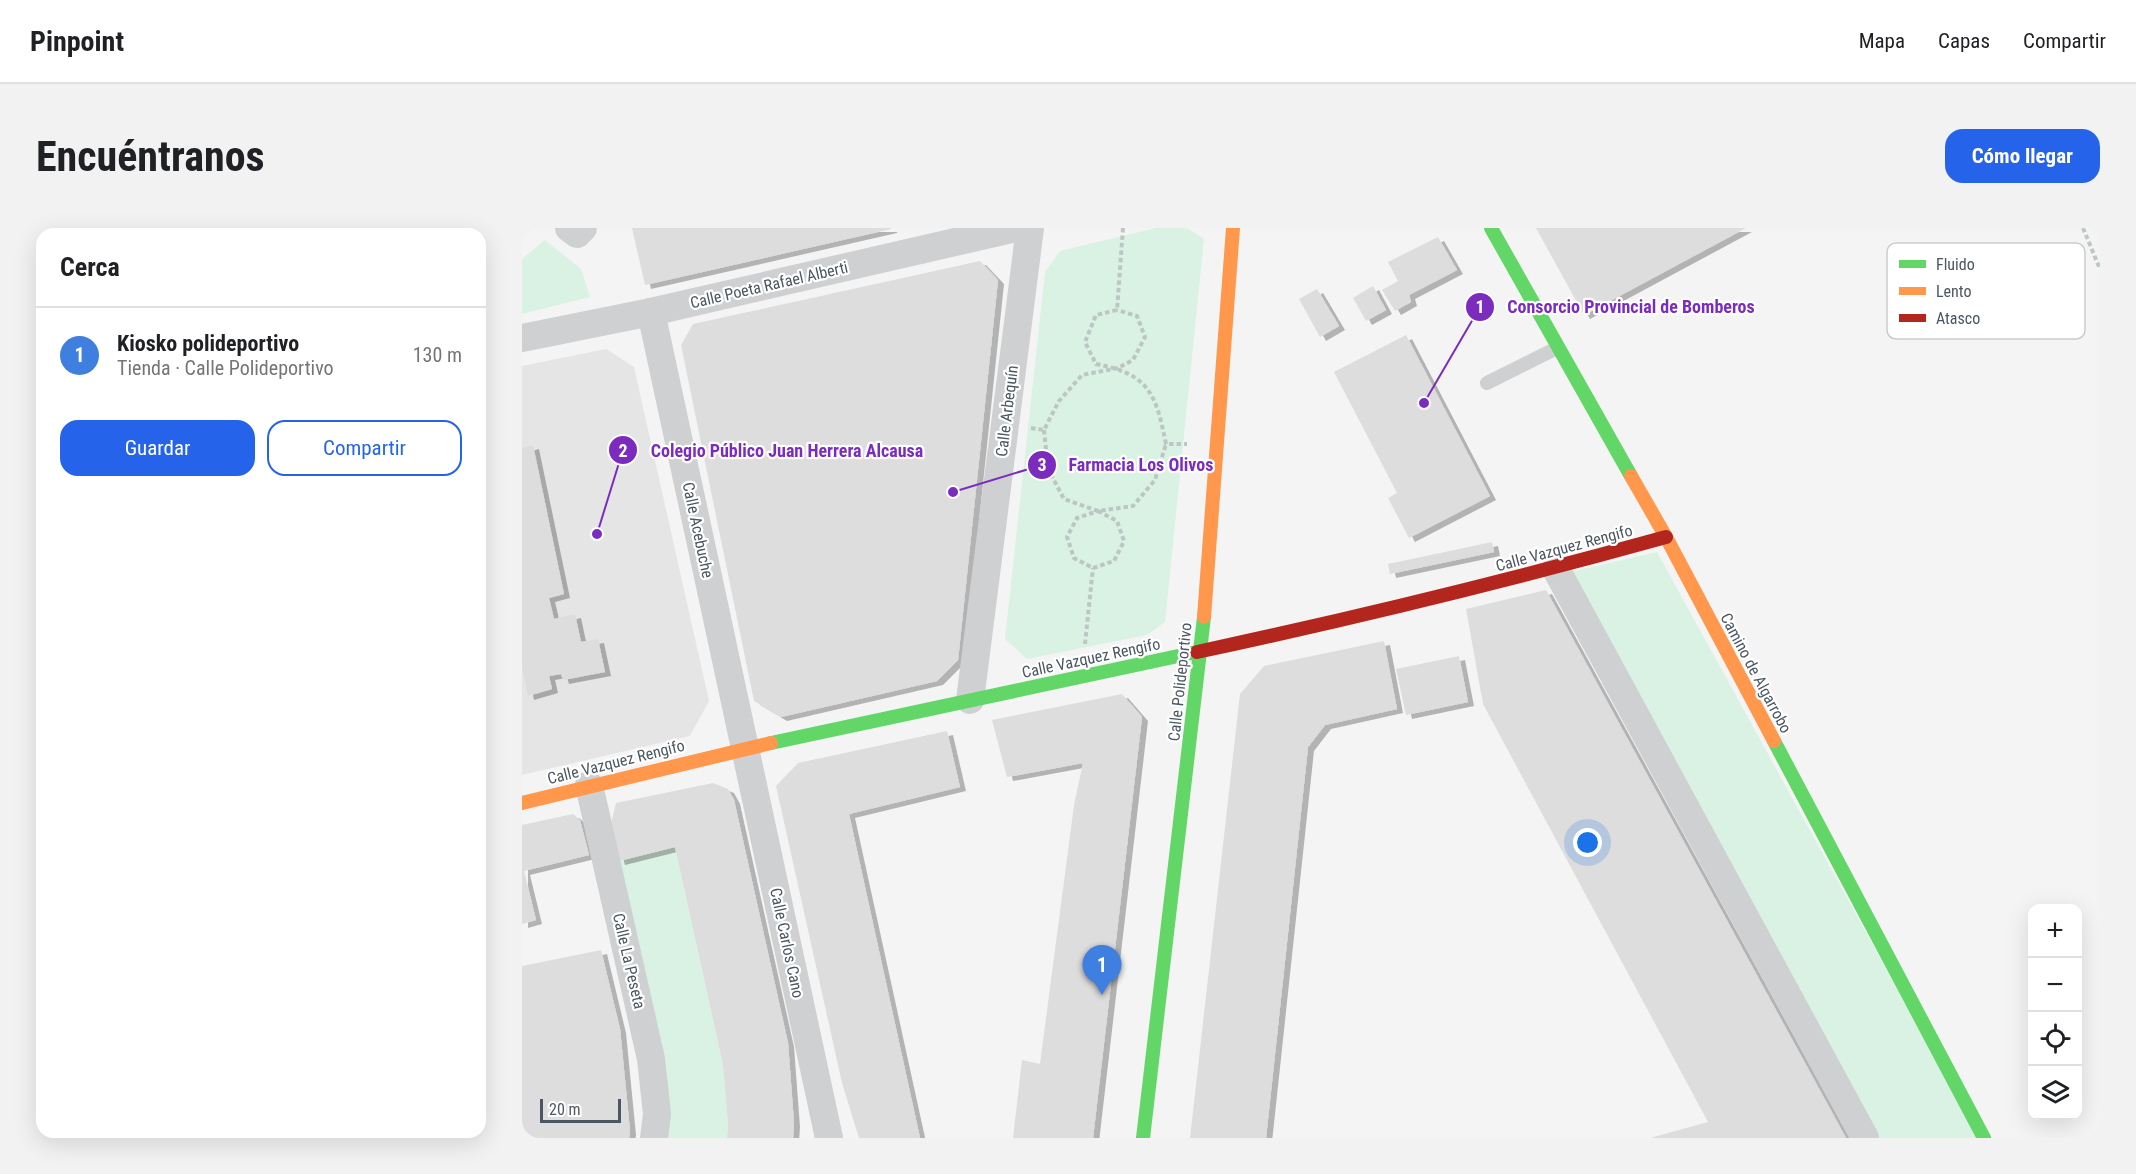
<!DOCTYPE html>
<html lang="es">
<head>
<meta charset="utf-8">
<style>
  :root { --surface:#fff; --page:#f2f2f2; --text:#202124; --muted:#757577; --line:#e0e0e0; --accent:#2563eb }
  body { margin:0; font-family:"Roboto Condensed",sans-serif; background:var(--page); color:var(--text) }
  .controls { position:absolute; right:18px; bottom:18px; display:grid; overflow:hidden; border-radius:12px; box-shadow:0 6px 24px #0002 }
  .controls button { width:54px; height:54px; display:grid; place-items:center; padding:0; border:0; border-bottom:2px solid var(--line); background:var(--surface); color:var(--text); font:30px sans-serif }
  .scale { position:absolute; left:18px; bottom:15px; width:81px; box-sizing:border-box; padding-left:6px; border:3px solid #4a5661; border-top:0; font-size:16px; line-height:21px; white-space:nowrap; color:#4a5661; -webkit-text-stroke:4px #fff; paint-order:stroke }
  .you { position:absolute; left:1066px; top:615px; width:21px; height:21px; margin:-15px; border:4px solid #fff; border-radius:50%; background:#1a73e8; box-shadow:0 0 0 9px #1a73e833 }
  .badge { display:grid; place-items:center; width:39px; height:39px; border-radius:50%; background:var(--accent); color:#fff; font-size:20px; font-weight:700 }
  .pin { position:absolute; translate:-50% -50px; filter:drop-shadow(0 2px 3px #0008) }
  .pin::after { content:''; position:absolute; top:32px; width:21px; height:18px; background:inherit; clip-path:polygon(0 0,100% 0,50% 100%) }
  .list { margin:0; padding:0; list-style:none }
  h2 { display:flex; justify-content:space-between; align-items:center; height:78px; margin:0; padding:0 24px; font-size:26px }
  h2 small { font-size:20px; font-weight:400; color:var(--muted) }
  .list li { display:grid; grid-template-columns:39px 1fr auto; gap:18px; align-items:center; box-sizing:border-box; height:96px; padding:0 24px; border-top:2px solid var(--line) }
  .list b { display:block; font-size:22px; white-space:nowrap }
  .list p { margin:0; font-size:20px; white-space:nowrap; color:var(--muted) }
  .list em { font-size:20px; font-style:normal; color:var(--muted) }
  .actions { display:flex; gap:12px; padding:18px 24px }
  .actions a { flex:1; padding:14px 0; border:2px solid var(--accent); border-radius:18px; text-align:center; font-size:21px; color:var(--accent) }
  .actions .main { background:var(--accent); color:#fff }
  .icon { flex:none; width:33px; height:33px; fill:none; stroke:currentColor; stroke-width:2; stroke-linecap:round; stroke-linejoin:round }
  .map { position:relative; flex:none; width:1578px; height:910px; overflow:hidden; border-radius:18px }
  header { display:flex; align-items:center; gap:36px; box-sizing:border-box; height:84px; padding:0 30px; background:var(--surface); border-bottom:2px solid var(--line) }
  header strong { font-size:28px }
  nav { display:flex; gap:33px; margin-inline-start:auto; font-size:21px }
  .intro { display:flex; align-items:center; justify-content:space-between; box-sizing:border-box; height:144px; padding:0 36px }
  h1 { margin:0; font-size:42px }
  .button { padding:15px 27px; border-radius:18px; background:var(--accent); color:#fff; font-size:21px; font-weight:700 }
  main { display:flex; gap:36px; padding:0 36px }
  aside { flex:1; background:var(--surface); border-radius:18px; box-shadow:0 6px 24px #0002 }
  .map>svg:first-child { display:block }
  .education { fill:#e6e5e6 }
  .green { fill:#d9f2e3 }
  .building { fill:#ddddde; filter:url(#shadow) }
  .lines { fill:none; stroke-linecap:round; stroke-linejoin:round }
  .path { stroke:#bcc7c4; stroke-width:4; stroke-dasharray:4.5 3; stroke-linecap:butt }
  .lane { stroke:#ced0d2; stroke-width:14 }
  .street { stroke:#ced0d2; stroke-width:28 }
  .fast { stroke:#63d668; stroke-width:14 }
  .slow { stroke:#ff974d; stroke-width:14 }
  .jam { stroke:#b3261e; stroke-width:14 }
  .labels { text-anchor:middle; dominant-baseline:central; stroke-width:4.5; stroke-linejoin:round; paint-order:stroke }
  .street-label { font-size:16px; fill:#4a5661; stroke:#fff }
  .key { fill:#fff; stroke:#c9ccd0; stroke-width:1.5 }
  .key-label { font-size:16px; fill:#4a5661 }
  .leader { fill:none; stroke:#7b2cbf; stroke-width:2 }
  .callout-dot { fill:#7b2cbf; stroke:#fff; stroke-width:2 }
  .mark-label { font-size:18px; text-anchor:middle; font-weight:bold; fill:#fff }
  .callout-label { font-size:18px; text-anchor:middle; font-weight:bold; fill:#7b2cbf; stroke:#fff; stroke-width:4.5; stroke-linejoin:round; paint-order:stroke }
</style>
</head>
<body>
<header>
<strong>Pinpoint</strong>
<nav><a>Mapa</a><a>Capas</a><a>Compartir</a></nav>
</header>
<div class="intro"><h1>Encuéntranos</h1><a class="button">Cómo llegar</a></div>
<main>
<aside>
<h2>Cerca<small></small></h2>
<ul class="list">
<li><span class="badge" style="background:#3f7fe0">1</span><div><b>Kiosko polideportivo</b><p>Tienda · Calle Polideportivo</p></div><em>130 m</em></li>
</ul>
<div class="actions"><a class="main">Guardar</a><a>Compartir</a></div>
</aside>
<div class="map">
<svg width="1578" height="910" viewBox="0 0 1578 910">
  <defs>
    <filter id="shadow"><feDropShadow dx="6" dy="4" stdDeviation="0" flood-color="#0004"/></filter>
  </defs>
  <rect width="100%" height="100%" fill="#f4f4f4"/>
  <path class="education" d="M84 121 112 139 187 473 168 508 0 547V138Z"/>
  <g class="green">
    <path d="M634 0H665L682 11 643 394 625 407 505 431 483 411 523 44 538 23Z"/>
    <path d="M23 12 59 41 68 69 0 86V31Z"/>
    <path d="M1135 324 1457 910H1350L1044 345Z"/>
    <path d="M153 619 201 837 206 897 205 910H139L97 633Z"/>
  </g>
  <g class="building">
    <path d="M110 0H369V1L123 57Z"/>
    <path d="M1014 0H1224L1062 87Z"/>
    <path d="M916 9 935 42 887 67 889 74 873 83 860 62 876 53 866 34Z"/>
    <path d="M458 33 476 52 436 432 415 453 259 489 232 473 159 117 171 96Z"/>
    <path d="M851 58 864 82 844 93 831 70Z"/>
    <path d="M795 61 817 98 798 109 777 71Z"/>
    <path d="M884 107 968 268 887 310 866 270 875 265 812 144Z"/>
    <path d="M11 217 42 366 27 370 32 391 53 386 59 414 76 411 83 444 41 452 39 446 27 448 30 461 6 468 0 440V220Z"/>
    <path d="M970 314 972 324 868 346 866 336Z"/>
    <path d="M1024 362 1324 910H1128L1186 894 961 476 944 381Z"/>
    <path d="M862 413 875 481 803 497 786 519 744 910H668L718 466 742 438Z"/>
    <path d="M937 428 946 474 884 487 874 441Z"/>
    <path d="M600 466 620 489 571 910H491L500 832 518 836 552 577 561 535 485 549 470 492Z"/>
    <path d="M425 503 438 559 327 586 398 910H337L320 855 254 558 276 535Z"/>
    <path d="M191 555 206 561 212 572 266 815 272 895 271 910H205L206 897 201 837 153 619 97 633 88 600 94 575Z"/>
    <path d="M51 586 58 592 67 627 2 643 14 692 0 696V597Z"/>
    <path d="M79 722 98 801 108 903 107 910H0V738Z"/>
  </g>
  <g class="lines">
    <g class="path">
      <path d="M601 0 595 82 574 87 563 114 574 136C628 146 634 167 644 216H665"/>
      <path d="M1561 0 1578 41"/>
      <path d="M509 200 522 202 537 173 560 147 596 140 611 132 623 109 615 88 595 82"/>
      <path d="M522 202 526 241 542 271 576 283 611 278 633 252 644 216"/>
      <path d="M576 283 595 293 602 313 592 333 571 340 552 330 545 309 555 290Z"/>
      <path d="M563 416 571 340"/>
    </g>
    <path class="lane" d="M965 155 1035 120"/>
    <g class="street">
      <path d="M47 0 55 6 61 0"/>
      <path d="M129 84 307 910"/>
      <path d="M0 110 129 84 494 0"/>
      <path d="M1034 341 1343 910"/>
      <path d="M448 472 508 0"/>
      <path d="M67 557 129 831 135 886 132 910"/>
    </g>
    <g class="fast">
      <path d="M969 0 1109 248"/>
      <path d="M1252 513 1462 910"/>
      <path d="M249 515 675 424"/>
      <path d="M621 910 682 389"/>
    </g>
    <g class="slow">
      <path d="M1109 248 1144 309 1252 513"/>
      <path d="M682 389 711 0"/>
      <path d="M0 575 249 515"/>
    </g>
    <path class="jam" d="M675 424C833 390 989 352 1144 309"/>
  </g>
  <g class="labels">
    <g class="street-label">
      <text transform="translate(247 57) rotate(-13)">Calle Poeta Rafael Alberti</text>
      <text transform="translate(485 183) rotate(-83)">Calle Arbequín</text>
      <text transform="translate(176 302) rotate(78)">Calle Acebuche</text>
      <text transform="translate(1042 320) rotate(-15)">Calle Vazquez Rengifo</text>
      <text transform="translate(569 430) rotate(-12)">Calle Vazquez Rengifo</text>
      <text transform="translate(1234 445) rotate(62)">Camino de Algarrobo</text>
      <text transform="translate(658 454) rotate(-84)">Calle Polideportivo</text>
      <text transform="translate(94 534) rotate(-14)">Calle Vazquez Rengifo</text>
      <text transform="translate(265 715) rotate(78)">Calle Carlos Cano</text>
      <text transform="translate(107 733) rotate(77)">Calle La Peseta</text>
    </g>
  </g>
  <rect x="1365" y="15" width="198" height="96" rx="9" class="key"/>
  <rect x="1377" y="32" width="27" height="8" fill="#63d668"/>
  <rect x="1377" y="59" width="27" height="8" fill="#ff974d"/>
  <rect x="1377" y="86" width="27" height="8" fill="#b3261e"/>
  <g class="key-label">
    <text x="1414" y="42">Fluido</text>
    <text x="1414" y="69">Lento</text>
    <text x="1414" y="96">Atasco</text>
  </g>
  <path class="leader" d="M902 175L958 79M75 306L101 222M431 264L520 237"/>
  <g class="callout-dot">
    <circle cx="902" cy="175" r="6"/>
    <circle cx="75" cy="306" r="6"/>
    <circle cx="431" cy="264" r="6"/>
    <circle cx="958" cy="79" r="15"/>
    <circle cx="101" cy="222" r="15"/>
    <circle cx="520" cy="237" r="15"/>
  </g>
  <g class="mark-label">
    <text x="958" y="85">1</text>
    <text x="101" y="229">2</text>
    <text x="520" y="243">3</text>
  </g>
  <g class="callout-label">
    <text x="1109" y="85">Consorcio Provincial de Bomberos</text>
    <text x="265" y="229">Colegio Público Juan Herrera Alcausa</text>
    <text x="619" y="243">Farmacia Los Olivos</text>
  </g>
</svg>
<div class="controls">
<button>+</button>
<button>−</button>
<button><svg class="icon" aria-label="locate" viewBox="0 0 24 24"><circle cx="12" cy="12" r="6"/><path d="M12 2v4M12 18v4M2 12h4M18 12h4"/></svg></button>
<button><svg class="icon" aria-label="layers" viewBox="0 0 24 24"><path d="M12 4l9 5-9 5-9-5zM3 14l9 5 9-5"/></svg></button>
</div>
<div class="scale">20 m</div>
<div class="you"></div>
<div class="pin badge" style="left:580px;top:767px;background:#3f7fe0">1</div>
</div>
</main>
</body>
</html>
